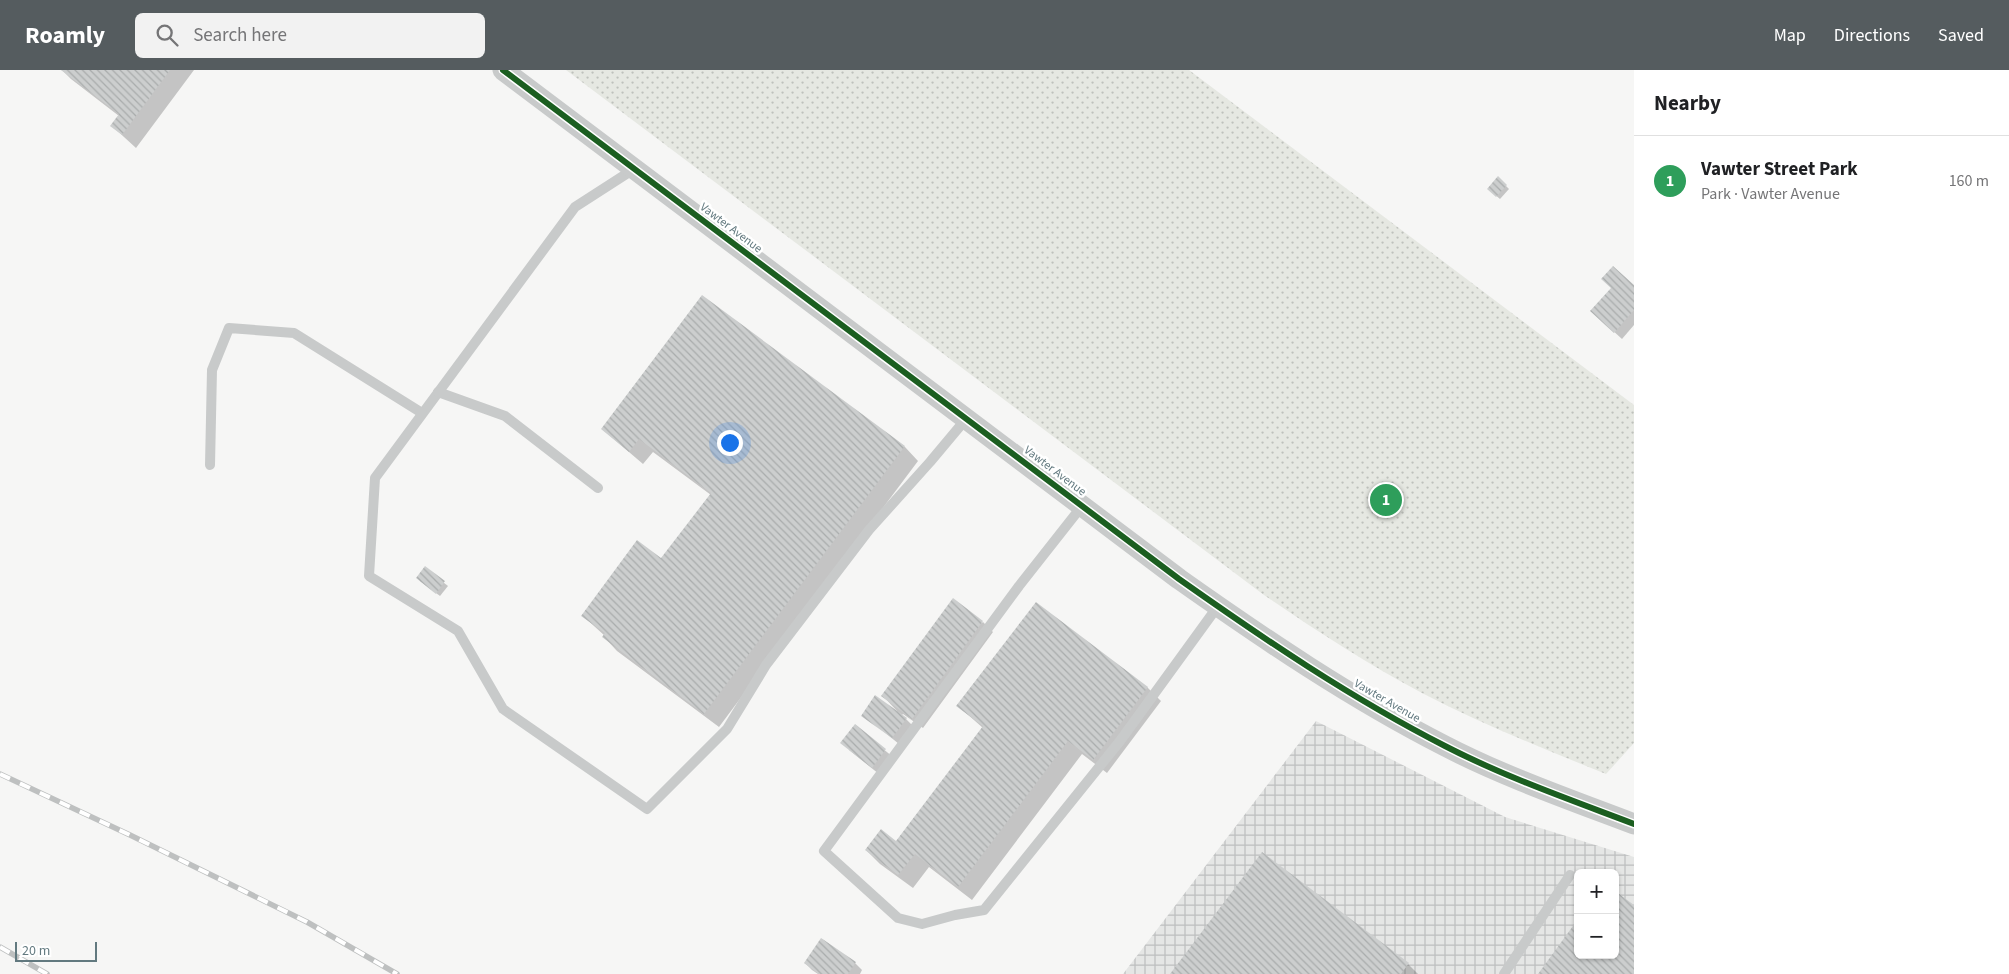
<!DOCTYPE html>
<html lang="en">
<head>
<meta charset="utf-8">
<style>
  :root { --surface:#fff; --page:#f2f2f2; --text:#202124; --muted:#757577; --line:#e0e0e0; --accent:#555c5f }
  body { margin:0; font-family:"Source Sans 3",sans-serif; background:var(--page); color:var(--text) }
  .controls { position:absolute; right:15px; bottom:15px; display:grid; overflow:hidden; border-radius:8px; box-shadow:0 1px 4px #0004 }
  .controls button { width:45px; height:45px; display:grid; place-items:center; padding:0; border:0; border-bottom:1px solid var(--line); background:var(--surface); color:var(--text); font:25px sans-serif }
  .scale { position:absolute; left:15px; bottom:12px; width:82px; box-sizing:border-box; padding-left:5px; border:2px solid #62797f; border-top:0; font-size:14px; line-height:18px; white-space:nowrap; color:#62797f; -webkit-text-stroke:4px #fff; paint-order:stroke }
  .you { position:absolute; left:729px; top:372px; width:18px; height:18px; margin:-12px; border:4px solid #fff; border-radius:50%; background:#1a73e8; box-shadow:0 0 0 8px #1a73e833 }
  .badge { display:grid; place-items:center; width:32px; height:32px; border-radius:50%; background:var(--accent); color:#fff; font-size:16px; font-weight:700 }
  .pin { position:absolute; translate:-50% -50%; border:2px solid #fff; box-shadow:0 1px 5px #0006 }
  .list { margin:0; padding:0; list-style:none }
  h2 { display:flex; justify-content:space-between; align-items:center; height:65px; margin:0; padding:0 20px; font-size:21px }
  h2 small { font-size:16px; font-weight:400; color:var(--muted) }
  .list li { display:grid; grid-template-columns:32px 1fr auto; gap:15px; align-items:center; box-sizing:border-box; height:90px; padding:0 20px; border-top:1px solid var(--line) }
  .list b { display:block; font-size:19px; white-space:nowrap }
  .list p { margin:0; font-size:16px; white-space:nowrap; color:var(--muted) }
  .list em { font-size:16px; font-style:normal; color:var(--muted) }
  .icon { flex:none; width:28px; height:28px; fill:none; stroke:currentColor; stroke-width:2; stroke-linecap:round; stroke-linejoin:round }
  .map { position:relative; flex:none; width:1634px; height:904px; overflow:hidden }
  header { display:flex; align-items:center; gap:30px; box-sizing:border-box; height:70px; padding:0 25px; background:var(--accent); color:#fff }
  header strong { font-size:24px }
  nav { display:flex; gap:28px; margin-inline-start:auto; font-size:18px }
  .search { width:350px; height:45px; background:var(--page); display:flex; align-items:center; gap:12px; box-sizing:border-box; padding:0 18px; border-radius:8px; color:var(--muted); font-size:19px }
  main { display:flex }
  aside { flex:1; background:var(--surface) }
  .map>svg:first-child { display:block }
  .industrial { fill:url(#industrial-grid); fill-rule:evenodd }
  .park { fill:url(#park-dots) }
  .shadow { fill:#0003 }
  .building { fill:url(#building-back-hatch) }
  .lines { fill:none; stroke-linecap:round; stroke-linejoin:round }
  .service { stroke:#c8caca; stroke-width:10 }
  .minor { stroke:#c8caca; stroke-width:21 }
  .rail-casing { stroke:#bec0c0; stroke-width:5.5 }
  .rail { stroke:#fff; stroke-width:4; stroke-dasharray:11; stroke-linecap:butt }
  .cycleway-casing { stroke:#fff; stroke-width:9 }
  .cycleway { stroke:#1b5e20; stroke-width:6 }
  .labels { text-anchor:middle; dominant-baseline:central; stroke-width:5; stroke-linejoin:round; paint-order:stroke }
  .street-label { font-size:12px; fill:#62797f; stroke:#fff }
</style>
</head>
<body>
<header>
<strong>Roamly</strong>
<div class="search"><svg class="icon" aria-label="search" viewBox="0 0 24 24"><circle cx="10" cy="10" r="6"/><path d="M15 15l6 6"/></svg>Search here</div>
<nav><a>Map</a><a>Directions</a><a>Saved</a></nav>
</header>
<main>
<div class="map">
<svg width="1634" height="904" viewBox="0 0 1634 904">
  <defs>
    <pattern id="industrial-grid" width="8" height="8" patternUnits="userSpaceOnUse" patternTransform="scale(1.25)"><rect width="8" height="8" fill="#e5e6e5"/><path d="M0 4h8M4 0v8" fill="none" stroke="#bdbfbf"/></pattern>
    <pattern id="park-dots" width="8" height="8" patternUnits="userSpaceOnUse" patternTransform="scale(1.25)"><rect width="8" height="8" fill="#e6e8e2"/><path d="M2 2h.1M6 6h.1" fill="none" stroke="#bec1bc" stroke-width="1.8" stroke-linecap="round"/></pattern>
    <pattern id="building-back-hatch" width="6" height="6" patternUnits="userSpaceOnUse" patternTransform="scale(1.25)"><rect width="6" height="6" fill="#cccece"/><path d="M-1 5l2 2M0 0l6 6M5-1l2 2" fill="none" stroke="#a9acac"/></pattern>
  </defs>
  <rect width="100%" height="100%" fill="#f6f6f5"/>
  <path class="industrial" d="M1316 651 1505 747 1634 787V904H1123ZM1578 803H1615V885H1578Z"/>
  <path class="park" d="M566 0H1189L1634 335V673L1606 704C1544 679 1482 654 1422 623 1367 594 1315 560 1264 525Z"/>
  <g class="shadow">
    <path d="M62 0H194L136 78 112 56 119 46 71 9Z"/>
    <path d="M1498 108 1509 119 1500 129 1488 119Z"/>
    <path d="M1634 217V255L1622 269 1599 248Z"/>
    <path d="M702 227 905 377 918 391 719 657 617 581 604 567 605 566 583 546 662 490 711 425 653 382 643 394 602 359Z"/>
    <path d="M425 498 448 516 440 526 420 511Z"/>
    <path d="M983 552 993 562 923 658 903 644 902 645 913 656 899 674 863 645 897 642V641L883 626Z"/>
    <path d="M1147 617 1161 631 1107 703 1082 684 972 830 929 797 913 818 880 794 866 780 897 773 983 658 958 636Z"/>
    <path d="M855 656 893 687 879 704 849 680Z"/>
    <path d="M822 869 855 893 862 900 860 904H818L812 900 805 893Z"/>
    <path d="M1408 894 1418 904H1172Z"/>
  </g>
  <g class="building">
    <path d="M61 0H170L122 65 110 56 119 44Z"/>
    <path d="M1498 106 1507 115 1496 127 1487 119Z"/>
    <path d="M1613 196 1634 215V240L1614 263 1590 241 1611 218 1601 209Z"/>
    <path d="M702 225 905 376 704 644 602 567 605 563 581 546 637 470 661 488 711 423 639 369 629 382 601 359Z"/>
    <path d="M425 496 445 511 436 524 416 508Z"/>
    <path d="M953 528 983 551 912 649 881 626Z"/>
    <path d="M1036 532 1148 617 1093 690 1068 671 958 817 915 784 898 805 865 780 881 759 896 771 983 656 956 636Z"/>
    <path d="M875 625 907 648 892 668 861 646Z"/>
    <path d="M855 654 886 679 872 698 840 673Z"/>
    <path d="M1262 782 1409 893 1401 904H1170Z"/>
    <path d="M1615 821 1634 835V904H1538L1578 849V885H1615Z"/>
    <path d="M821 868 856 892 848 904H819L804 893Z"/>
  </g>
  <g class="lines">
    <g class="service">
      <path d="M634 99 575 137 375 408 369 506 458 561 503 639 647 739 727 659 766 595 869 460 930 392 966 349"/>
      <path d="M438 322 505 346 598 418"/>
      <path d="M210 395 212 300 229 258 294 263 422 343"/>
      <path d="M1082 436 1019 516 824 781 898 848 922 854 955 845 984 840 1120 671 1218 536"/>
      <path d="M1504 904 1570 805"/>
    </g>
    <path class="minor" d="M503 0 1179 509C1264 569 1351 628 1445 676 1505 707 1571 730 1634 754"/>
    <g class="rail-casing">
      <g id="rail">
        <path d="M0 704 130 765 307 852 397 904"/>
        <path d="M0 877 47 904"/>
      </g>
    </g>
    <use href="#rail" class="rail"/>
    <g class="cycleway-casing">
      <path id="cycleway" d="M503 0 1179 509C1264 569 1351 628 1445 676 1505 707 1571 730 1634 754"/>
    </g>
    <use href="#cycleway" class="cycleway"/>
  </g>
  <g class="labels">
    <g class="street-label">
      <text transform="translate(731 158) rotate(37)">Vawter Avenue</text>
      <text transform="translate(1055 401) rotate(37)">Vawter Avenue</text>
      <text transform="translate(1387 631) rotate(30)">Vawter Avenue</text>
    </g>
  </g>
</svg>
<div class="controls">
<button>+</button>
<button>−</button>
</div>
<div class="scale">20 m</div>
<div class="you"></div>
<div class="pin badge" style="left:1386px;top:430px;background:#2e9e5b">1</div>
</div>
<aside>
<h2>Nearby<small></small></h2>
<ul class="list">
<li><span class="badge" style="background:#2e9e5b">1</span><div><b>Vawter Street Park</b><p>Park · Vawter Avenue</p></div><em>160 m</em></li>
</ul>
</aside>
</main>
</body>
</html>
